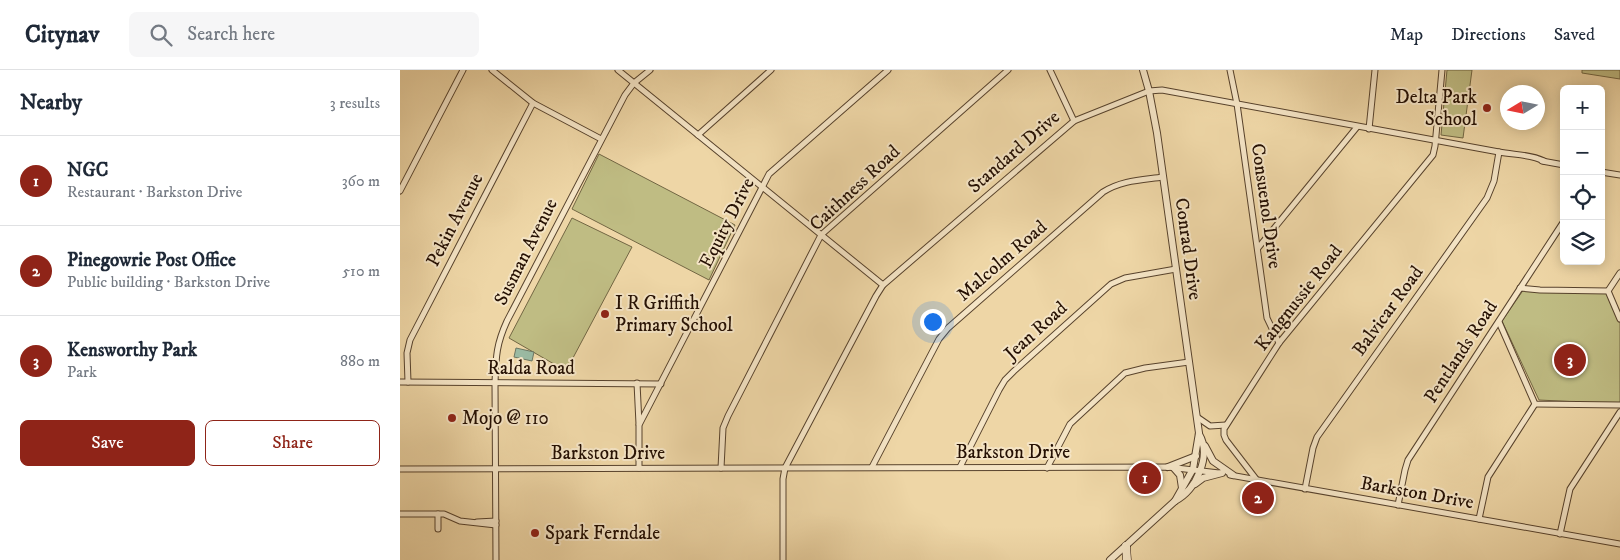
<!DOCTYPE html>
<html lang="en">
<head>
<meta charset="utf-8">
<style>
  :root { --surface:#fff; --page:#f6f6f7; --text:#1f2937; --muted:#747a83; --line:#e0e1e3; --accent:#8f2418 }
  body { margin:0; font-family:"IM FELL DW Pica",serif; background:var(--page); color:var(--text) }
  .controls { position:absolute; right:15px; top:15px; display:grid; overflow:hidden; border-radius:8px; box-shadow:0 2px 12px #0003 }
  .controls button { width:45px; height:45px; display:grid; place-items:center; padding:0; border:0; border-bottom:1px solid var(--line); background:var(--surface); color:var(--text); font:25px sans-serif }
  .compass { position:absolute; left:1100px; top:15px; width:45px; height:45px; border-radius:50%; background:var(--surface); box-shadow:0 2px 12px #0003; rotate:260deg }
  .you { position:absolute; left:532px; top:251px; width:18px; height:18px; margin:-12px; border:4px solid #fff; border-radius:50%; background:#1a73e8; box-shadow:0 0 0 8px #1a73e833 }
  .badge { display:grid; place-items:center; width:32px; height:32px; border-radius:50%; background:var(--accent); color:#fff; font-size:16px; font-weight:700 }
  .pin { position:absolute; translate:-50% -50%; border:2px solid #fff; box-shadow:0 1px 5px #0006 }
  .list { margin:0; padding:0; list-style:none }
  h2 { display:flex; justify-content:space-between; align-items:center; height:65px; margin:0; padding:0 20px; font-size:21px }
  h2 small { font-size:16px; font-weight:400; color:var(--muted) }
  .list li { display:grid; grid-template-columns:32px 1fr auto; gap:15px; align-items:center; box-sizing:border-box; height:90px; padding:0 20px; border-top:1px solid var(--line) }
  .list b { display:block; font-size:19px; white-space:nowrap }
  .list p { margin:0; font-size:16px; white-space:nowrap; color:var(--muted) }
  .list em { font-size:16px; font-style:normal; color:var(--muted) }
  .actions { display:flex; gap:10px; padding:15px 20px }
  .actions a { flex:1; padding:11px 0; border:1px solid var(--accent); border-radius:8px; text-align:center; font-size:18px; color:var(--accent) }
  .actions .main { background:var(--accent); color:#fff }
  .icon { flex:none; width:28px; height:28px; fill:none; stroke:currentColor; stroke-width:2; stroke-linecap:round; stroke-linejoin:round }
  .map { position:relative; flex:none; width:1220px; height:490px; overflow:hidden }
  header { display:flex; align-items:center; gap:30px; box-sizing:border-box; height:70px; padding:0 25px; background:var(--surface); border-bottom:1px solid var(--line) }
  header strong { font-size:24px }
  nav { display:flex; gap:28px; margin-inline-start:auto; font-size:18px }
  .search { width:350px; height:45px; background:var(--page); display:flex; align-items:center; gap:12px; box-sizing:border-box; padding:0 18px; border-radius:8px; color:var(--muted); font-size:19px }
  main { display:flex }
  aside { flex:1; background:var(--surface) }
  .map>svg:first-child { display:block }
  .green { fill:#bfbc83; stroke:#726643 }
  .water { fill:#9abaa3; stroke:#6b7663 }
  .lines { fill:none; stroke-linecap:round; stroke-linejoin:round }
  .minor-casing { stroke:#57422c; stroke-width:7 }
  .tertiary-casing { stroke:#57422c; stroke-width:8 }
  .secondary-casing { stroke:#251003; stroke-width:9 }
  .minor { stroke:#f4e4c5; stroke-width:5 }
  .tertiary { stroke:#f4e4c5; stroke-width:6 }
  .secondary { stroke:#f4e4c5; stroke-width:8 }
  .poi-dot { fill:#8f2418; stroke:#f4e4c5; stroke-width:2 }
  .labels { text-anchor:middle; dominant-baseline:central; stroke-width:4; stroke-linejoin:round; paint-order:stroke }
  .poi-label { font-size:19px; fill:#251003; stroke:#f4e4c5; text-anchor:start }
  .street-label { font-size:19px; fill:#251003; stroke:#f4e4c5 }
</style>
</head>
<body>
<header>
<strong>Citynav</strong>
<div class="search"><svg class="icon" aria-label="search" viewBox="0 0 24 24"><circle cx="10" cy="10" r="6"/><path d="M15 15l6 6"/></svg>Search here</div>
<nav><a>Map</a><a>Directions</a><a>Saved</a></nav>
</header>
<main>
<aside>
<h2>Nearby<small>3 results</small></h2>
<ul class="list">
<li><span class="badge">1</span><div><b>NGC</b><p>Restaurant · Barkston Drive</p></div><em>360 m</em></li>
<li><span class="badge">2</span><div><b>Pinegowrie Post Office</b><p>Public building · Barkston Drive</p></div><em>510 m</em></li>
<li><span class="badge">3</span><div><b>Kensworthy Park</b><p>Park</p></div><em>880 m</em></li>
</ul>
<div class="actions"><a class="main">Save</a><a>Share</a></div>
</aside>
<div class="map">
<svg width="1220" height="490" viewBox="0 0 1220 490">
  <rect width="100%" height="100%" fill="#eed6a6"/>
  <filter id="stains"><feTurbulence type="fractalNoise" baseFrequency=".004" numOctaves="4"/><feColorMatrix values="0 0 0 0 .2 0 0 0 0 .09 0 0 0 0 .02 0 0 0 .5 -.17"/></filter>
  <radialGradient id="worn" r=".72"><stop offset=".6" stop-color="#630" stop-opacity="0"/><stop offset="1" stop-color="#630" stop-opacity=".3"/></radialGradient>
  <g class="green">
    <path d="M1047 0H1072L1063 68 1041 65Z"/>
    <path d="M1182 0H1220V9L1182 3Z"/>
    <path d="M199 84 335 155 309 210 172 139Z"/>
    <path d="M172 148 232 177 166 301 109 268Z"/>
    <path d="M1124 219 1208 222 1220 247V334L1139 330 1102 251Z"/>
  </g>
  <path class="water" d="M116 278 134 282 132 291 114 287Z"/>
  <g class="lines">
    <g class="minor-casing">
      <g id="minor">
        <path d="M92 0 133 33 201 69"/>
        <path d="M218 0 483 215"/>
        <path d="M650 0 674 51"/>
        <path d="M830 0 837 34 867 248 879 273"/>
        <path d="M969 59 975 0"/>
        <path d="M298 65 371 0"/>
        <path d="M1142 91 1164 95"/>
        <path d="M1201 102 1220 105"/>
        <path d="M0 121 63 0"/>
        <path d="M858 178 957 57"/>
        <path d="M1120 218 1140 220 1208 221 1220 249"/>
        <path d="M1208 221 1220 203"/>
        <path d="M1099 252 1135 334 1220 335"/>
        <path d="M0 312 261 314"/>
        <path d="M8 312 7 283 10 270 133 33"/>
        <path d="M237 313 239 354"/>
        <path d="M797 347 810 356 826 355"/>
        <path d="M472 397 539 269 548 258 703 122C722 110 742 110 763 107"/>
        <path d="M560 397 599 320 605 310 614 301 711 214 725 208 776 199"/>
        <path d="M239 398V355L369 104 488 0"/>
        <path d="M321 398 323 358 328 346 421 165 608 0"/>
        <path d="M647 398 670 354 725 303 745 298 789 292"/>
        <path d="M0 399 768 397 819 403"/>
        <path d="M830 405 1220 474"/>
        <path d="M856 409 826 370 824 365V359L879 273 1033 85 1035 76 1042 0"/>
        <path d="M905 419 913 378 917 367 1087 128 1094 111 1099 82"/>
        <path d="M998 435 1005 400 1008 390 1164 151"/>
        <path d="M0 444H44L60 451 96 455"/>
        <path d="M38 444V459"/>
        <path d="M1079 449 1088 407 1135 334"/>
        <path d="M77 452 96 451"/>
        <path d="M1160 464 1170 419 1220 342"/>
        <path d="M96 490 95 313C96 287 96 275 107 251L225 25 234 13 250 0"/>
        <path d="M383 490V409L385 398 476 226 483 215 674 51 749 21 762 20 1099 82C1114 85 1130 84 1144 91"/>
      </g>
    </g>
    <g class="tertiary-casing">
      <g id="tertiary">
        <path d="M743 0 749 21 757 63 799 363 793 399 775 431"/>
        <path d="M805 376 813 391 833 405"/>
        <path d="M768 397 796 386"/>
        <path d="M773 397 780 405 782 418"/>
        <path d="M795 414 803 408 822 403"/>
        <path d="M710 490 775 431C796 420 812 386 799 364"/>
      </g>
    </g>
    <g class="secondary-casing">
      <path id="secondary" d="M726 476 727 490"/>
    </g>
    <use href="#minor" class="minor"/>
    <use href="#tertiary" class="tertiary"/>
    <use href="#secondary" class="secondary"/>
  </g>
  <g class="poi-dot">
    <circle cx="1087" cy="38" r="5"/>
    <circle cx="205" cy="244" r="5"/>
    <circle cx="52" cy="348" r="5"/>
    <circle cx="135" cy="463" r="5"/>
  </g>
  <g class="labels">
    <g class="poi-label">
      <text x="1077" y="27" text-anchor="end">Delta Park<tspan x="1077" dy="22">School</tspan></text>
      <text x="215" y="233">I R Griffith<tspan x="215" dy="22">Primary School</tspan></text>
      <text x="62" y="348">Mojo @ 110</text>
      <text x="145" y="463">Spark Ferndale</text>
    </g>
    <g class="street-label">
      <text transform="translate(614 82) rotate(-41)">Standard Drive</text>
      <text transform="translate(455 118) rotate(-43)">Caithness Road</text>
      <text transform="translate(866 136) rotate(82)">Consuenol Drive</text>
      <text transform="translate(55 150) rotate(-63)">Pekin Avenue</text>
      <text transform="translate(327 153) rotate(-63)">Equity Drive</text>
      <text transform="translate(788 179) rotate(82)">Conrad Drive</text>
      <text transform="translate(126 182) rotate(-63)">Susman Avenue</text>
      <text transform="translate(602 191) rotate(-41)">Malcolm Road</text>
      <text transform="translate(899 228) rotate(-52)">Kangnussie Road</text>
      <text transform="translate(988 241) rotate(-54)">Balvicar Road</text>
      <text transform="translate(636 261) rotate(-42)">Jean Road</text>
      <text transform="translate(1061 282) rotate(-57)">Pentlands Road</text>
      <text x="131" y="298">Ralda Road</text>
      <text x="613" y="382">Barkston Drive</text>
      <text x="208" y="383">Barkston Drive</text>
      <text transform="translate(1017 423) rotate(10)">Barkston Drive</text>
    </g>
  </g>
  <rect width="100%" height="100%" filter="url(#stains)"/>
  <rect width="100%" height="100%" fill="url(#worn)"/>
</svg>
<div class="controls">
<button>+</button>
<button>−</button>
<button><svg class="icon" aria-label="locate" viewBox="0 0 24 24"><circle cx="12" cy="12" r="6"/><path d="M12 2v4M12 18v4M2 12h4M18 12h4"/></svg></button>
<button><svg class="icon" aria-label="layers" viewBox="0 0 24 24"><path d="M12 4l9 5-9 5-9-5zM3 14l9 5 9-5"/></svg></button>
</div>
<svg class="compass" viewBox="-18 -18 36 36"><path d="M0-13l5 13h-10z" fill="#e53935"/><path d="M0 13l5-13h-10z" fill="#747a83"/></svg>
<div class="you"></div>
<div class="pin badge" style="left:745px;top:408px">1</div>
<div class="pin badge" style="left:858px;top:428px">2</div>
<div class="pin badge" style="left:1170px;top:290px">3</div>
</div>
</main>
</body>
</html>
